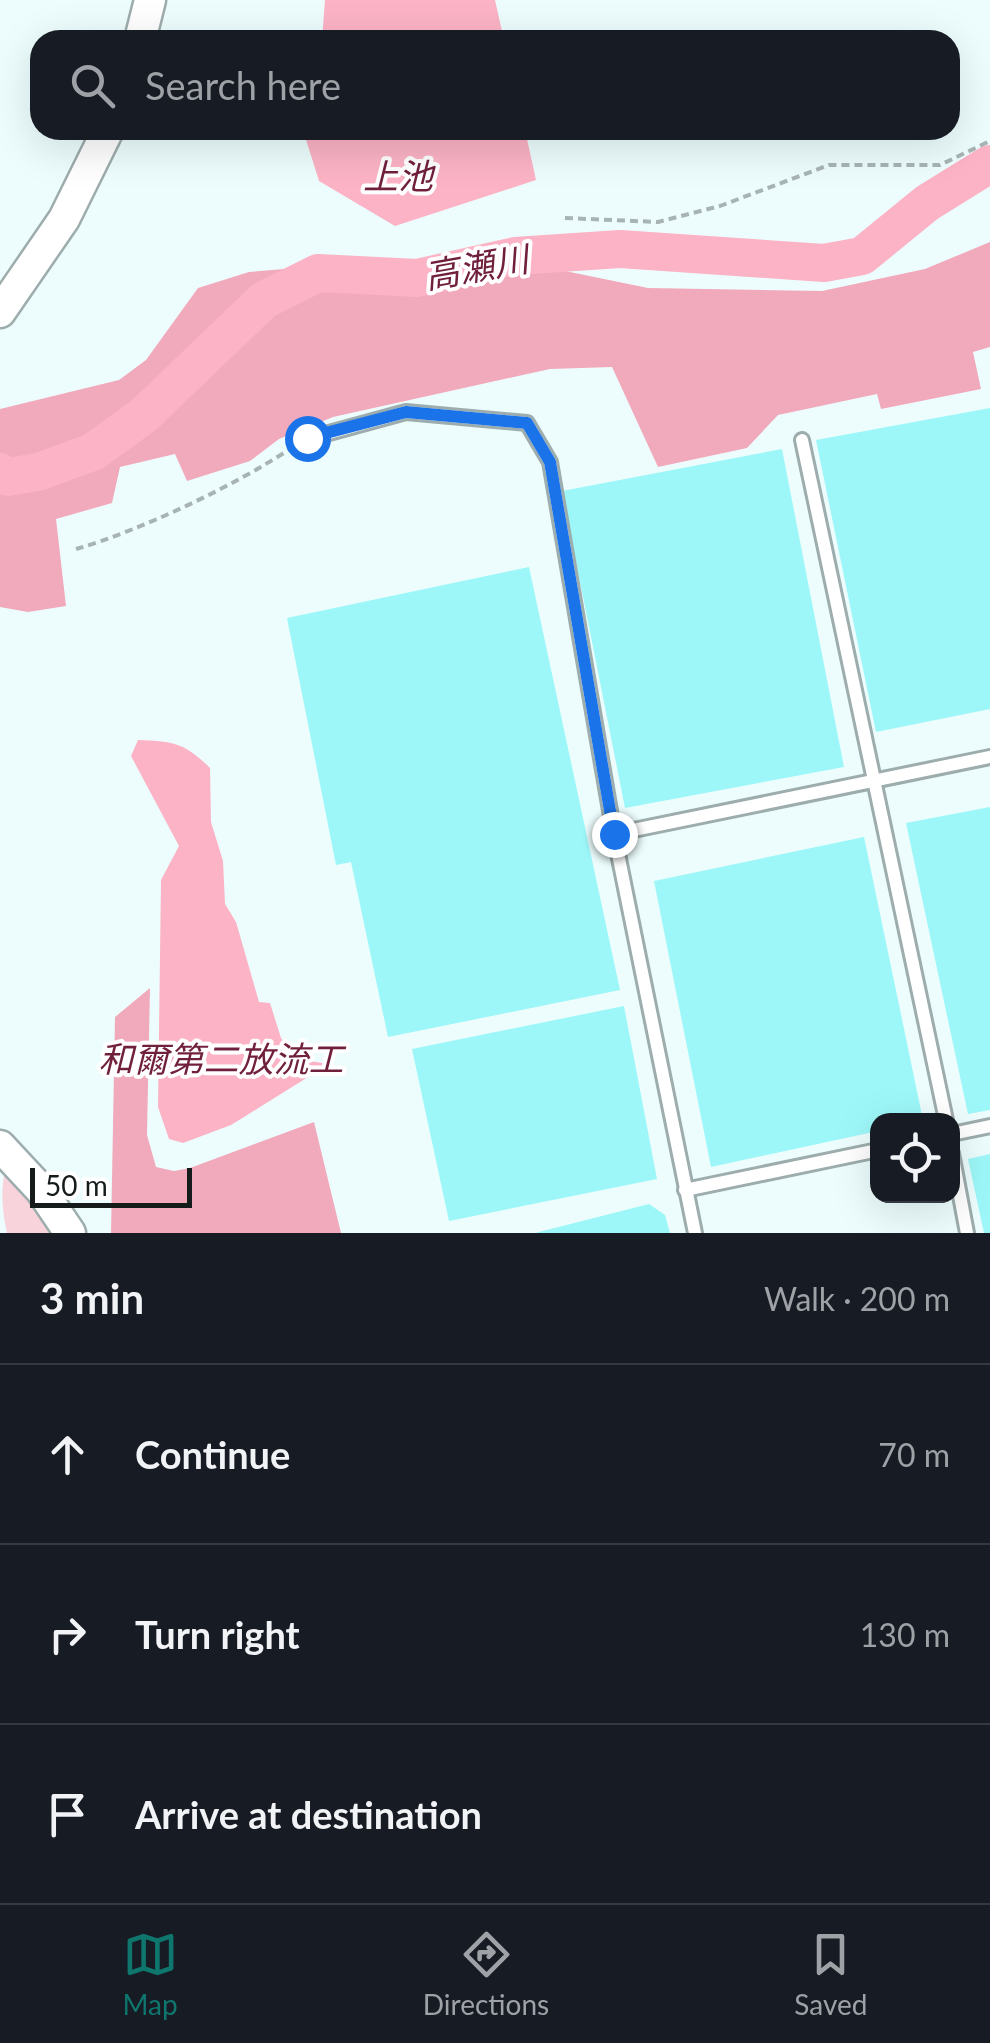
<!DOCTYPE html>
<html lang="en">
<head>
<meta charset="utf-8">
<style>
  :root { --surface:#171b24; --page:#242831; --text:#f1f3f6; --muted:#9ea1a6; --line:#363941; --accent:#0f766e }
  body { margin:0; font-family:Lato,"Noto Sans JP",sans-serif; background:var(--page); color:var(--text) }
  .controls { position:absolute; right:30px; bottom:30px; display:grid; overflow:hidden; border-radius:20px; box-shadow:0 10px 40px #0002 }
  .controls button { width:90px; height:90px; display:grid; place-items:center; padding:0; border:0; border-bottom:2px solid var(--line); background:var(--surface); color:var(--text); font:50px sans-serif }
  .scale { position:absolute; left:30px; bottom:25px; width:162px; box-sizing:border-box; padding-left:10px; border:5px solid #151a1a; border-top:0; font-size:28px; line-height:35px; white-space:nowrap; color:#151a1a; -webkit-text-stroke:8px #fff; paint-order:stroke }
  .stop { position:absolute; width:30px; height:30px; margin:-22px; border:8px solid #1a73e8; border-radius:50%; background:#fff }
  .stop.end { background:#1a73e8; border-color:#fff; box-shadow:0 2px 10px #0008 }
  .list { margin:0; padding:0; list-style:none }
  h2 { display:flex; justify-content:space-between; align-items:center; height:130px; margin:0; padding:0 40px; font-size:42px }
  h2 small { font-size:32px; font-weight:400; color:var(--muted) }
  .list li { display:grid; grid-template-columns:65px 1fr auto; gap:30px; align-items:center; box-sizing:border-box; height:180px; padding:0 40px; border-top:2px solid var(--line) }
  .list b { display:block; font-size:38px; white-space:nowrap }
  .list em { font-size:32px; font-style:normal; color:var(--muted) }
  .icon { flex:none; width:55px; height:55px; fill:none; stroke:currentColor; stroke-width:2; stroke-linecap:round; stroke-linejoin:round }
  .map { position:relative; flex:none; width:990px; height:1233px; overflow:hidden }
  .search { position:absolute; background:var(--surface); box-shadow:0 10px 40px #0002; left:30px; right:30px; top:30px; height:110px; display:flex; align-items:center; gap:25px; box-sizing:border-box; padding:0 35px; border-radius:30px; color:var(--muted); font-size:38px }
  .sheet { height:670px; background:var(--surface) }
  nav { display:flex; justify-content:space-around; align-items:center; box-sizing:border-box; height:140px; border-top:2px solid var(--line); background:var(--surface); font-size:28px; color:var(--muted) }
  nav a { display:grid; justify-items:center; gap:5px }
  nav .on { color:var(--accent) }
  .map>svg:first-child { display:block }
  .green { fill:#f9d3dc }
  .forest { fill:#f1a9bc }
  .water { fill:#fbb3c5 }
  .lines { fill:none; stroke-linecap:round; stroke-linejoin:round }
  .river { stroke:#fbb3c5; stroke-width:38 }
  .building { fill:#9df7f8 }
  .service-casing { stroke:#9dacac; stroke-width:18 }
  .tertiary-casing { stroke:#9dacac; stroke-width:35 }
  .path { stroke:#a8b4b4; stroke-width:4; stroke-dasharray:8 5; stroke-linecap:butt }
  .service { stroke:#fff; stroke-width:12 }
  .tertiary { stroke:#fff; stroke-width:30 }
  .route { stroke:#1a73e8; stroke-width:12 }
  .labels { text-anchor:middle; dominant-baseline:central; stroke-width:8; stroke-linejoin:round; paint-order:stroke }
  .water-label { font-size:35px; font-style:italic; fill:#701f3c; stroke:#fff }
</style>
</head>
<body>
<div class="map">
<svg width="990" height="1233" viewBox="0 0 990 1233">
  <rect width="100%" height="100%" fill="#edfdfd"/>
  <path class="green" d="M6 1166 55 1233H7C2 1210 0 1189 6 1166Z"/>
  <g class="forest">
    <path d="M990 242V347L973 352 981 389 881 409 877 394 778 415 747 448 658 467 612 367 550 369 333 417 279 439 250 461 187 481 175 454 120 467 112 503 56 519 66 606 28 612 0 607V409L119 380 146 360 198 288 249 272 308 267 405 279 521 262 648 288 822 291 925 269Z"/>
    <path d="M150 988 147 1135 156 1167 174 1171 190 1168 314 1122 341 1233H111L115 1017Z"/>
  </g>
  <g class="water">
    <path d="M325 0H495L504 40H322Z"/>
    <path d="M303 130H525L536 180 395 226 319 181Z"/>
    <path d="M138 740C173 741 185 743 210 768L211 822 223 861 225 904 236 922 259 1002 270 1003 281 1038 297 1059 329 1064 231 1125 183 1143 169 1139 158 1107 161 880 179 846 131 756Z"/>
  </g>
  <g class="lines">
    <path class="river" d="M0 472 8 477 38 472 93 452 144 415 264 300 318 273 417 278 515 256 620 249 824 263 862 256 927 203 990 164"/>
  </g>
  <g class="building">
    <path d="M990 408V709L876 732 816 440Z"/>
    <path d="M782 449 844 767 625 808 562 491Z"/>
    <path d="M529 567 620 990 388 1037 351 862 336 865 287 618Z"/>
    <path d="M990 807V1110L968 1114 906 823Z"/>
    <path d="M864 837 923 1120H878V1131L711 1167 654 881Z"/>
    <path d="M624 1006 657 1179 449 1221 412 1049Z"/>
    <path d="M990 1154V1233H984L968 1159Z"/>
    <path d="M649 1204 665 1215 670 1233H535Z"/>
  </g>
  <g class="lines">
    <g class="service-casing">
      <g id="service">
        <path d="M307 439 406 412 527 423 550 462 614 834 695 1233"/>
        <path d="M802 440 946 1120"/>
        <path d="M614 834 990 757"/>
        <path d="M952 1134 990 1126"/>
        <path d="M952 1153 967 1233"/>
        <path d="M685 1190 878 1150"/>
      </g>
    </g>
    <g class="tertiary-casing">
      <g id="tertiary">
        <path d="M140 40 150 0"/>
        <path d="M0 312 64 219 108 130"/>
        <path d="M0 1146 41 1190 70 1233"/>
      </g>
    </g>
    <g class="path">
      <path d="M565 218 658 222 720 206 829 165H940L990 141"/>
      <path d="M76 549C142 530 236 485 293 447"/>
    </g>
    <use href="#service" class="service"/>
    <use href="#tertiary" class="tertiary"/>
  </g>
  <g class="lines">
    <path class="route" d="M307 438 406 412 527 423 550 462 614 834"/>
  </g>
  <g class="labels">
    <g class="water-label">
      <text x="398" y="175">上池</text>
      <text transform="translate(476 266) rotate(-10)">高瀬川</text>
      <text x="221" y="1058">和爾第二放流工</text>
    </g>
  </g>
</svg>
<div class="controls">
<button><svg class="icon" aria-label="locate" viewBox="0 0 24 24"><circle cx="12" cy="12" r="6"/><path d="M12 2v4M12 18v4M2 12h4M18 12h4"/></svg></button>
</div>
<div class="scale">50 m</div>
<div class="stop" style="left:307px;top:438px"></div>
<div class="stop end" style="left:614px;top:834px"></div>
<div class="search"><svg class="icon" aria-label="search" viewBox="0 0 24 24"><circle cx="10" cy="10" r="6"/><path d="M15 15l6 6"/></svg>Search here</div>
</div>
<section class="sheet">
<h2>3 min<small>Walk · 200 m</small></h2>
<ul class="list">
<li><svg class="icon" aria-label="ahead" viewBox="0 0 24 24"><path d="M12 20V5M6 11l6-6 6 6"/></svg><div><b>Continue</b></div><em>70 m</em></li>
<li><svg class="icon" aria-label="right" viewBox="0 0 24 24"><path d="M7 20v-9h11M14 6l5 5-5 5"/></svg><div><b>Turn right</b></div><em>130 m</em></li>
<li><svg class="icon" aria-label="arrive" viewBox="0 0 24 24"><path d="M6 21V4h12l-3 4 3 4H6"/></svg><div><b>Arrive at destination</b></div></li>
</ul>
</section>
<nav>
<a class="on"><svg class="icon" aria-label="map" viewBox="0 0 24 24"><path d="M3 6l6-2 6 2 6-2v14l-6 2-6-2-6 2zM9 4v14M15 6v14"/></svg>Map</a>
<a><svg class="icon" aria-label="directions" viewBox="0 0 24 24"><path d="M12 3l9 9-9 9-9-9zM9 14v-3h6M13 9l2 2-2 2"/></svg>Directions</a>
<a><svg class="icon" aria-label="saved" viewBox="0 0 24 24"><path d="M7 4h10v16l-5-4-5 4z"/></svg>Saved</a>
</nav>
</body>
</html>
